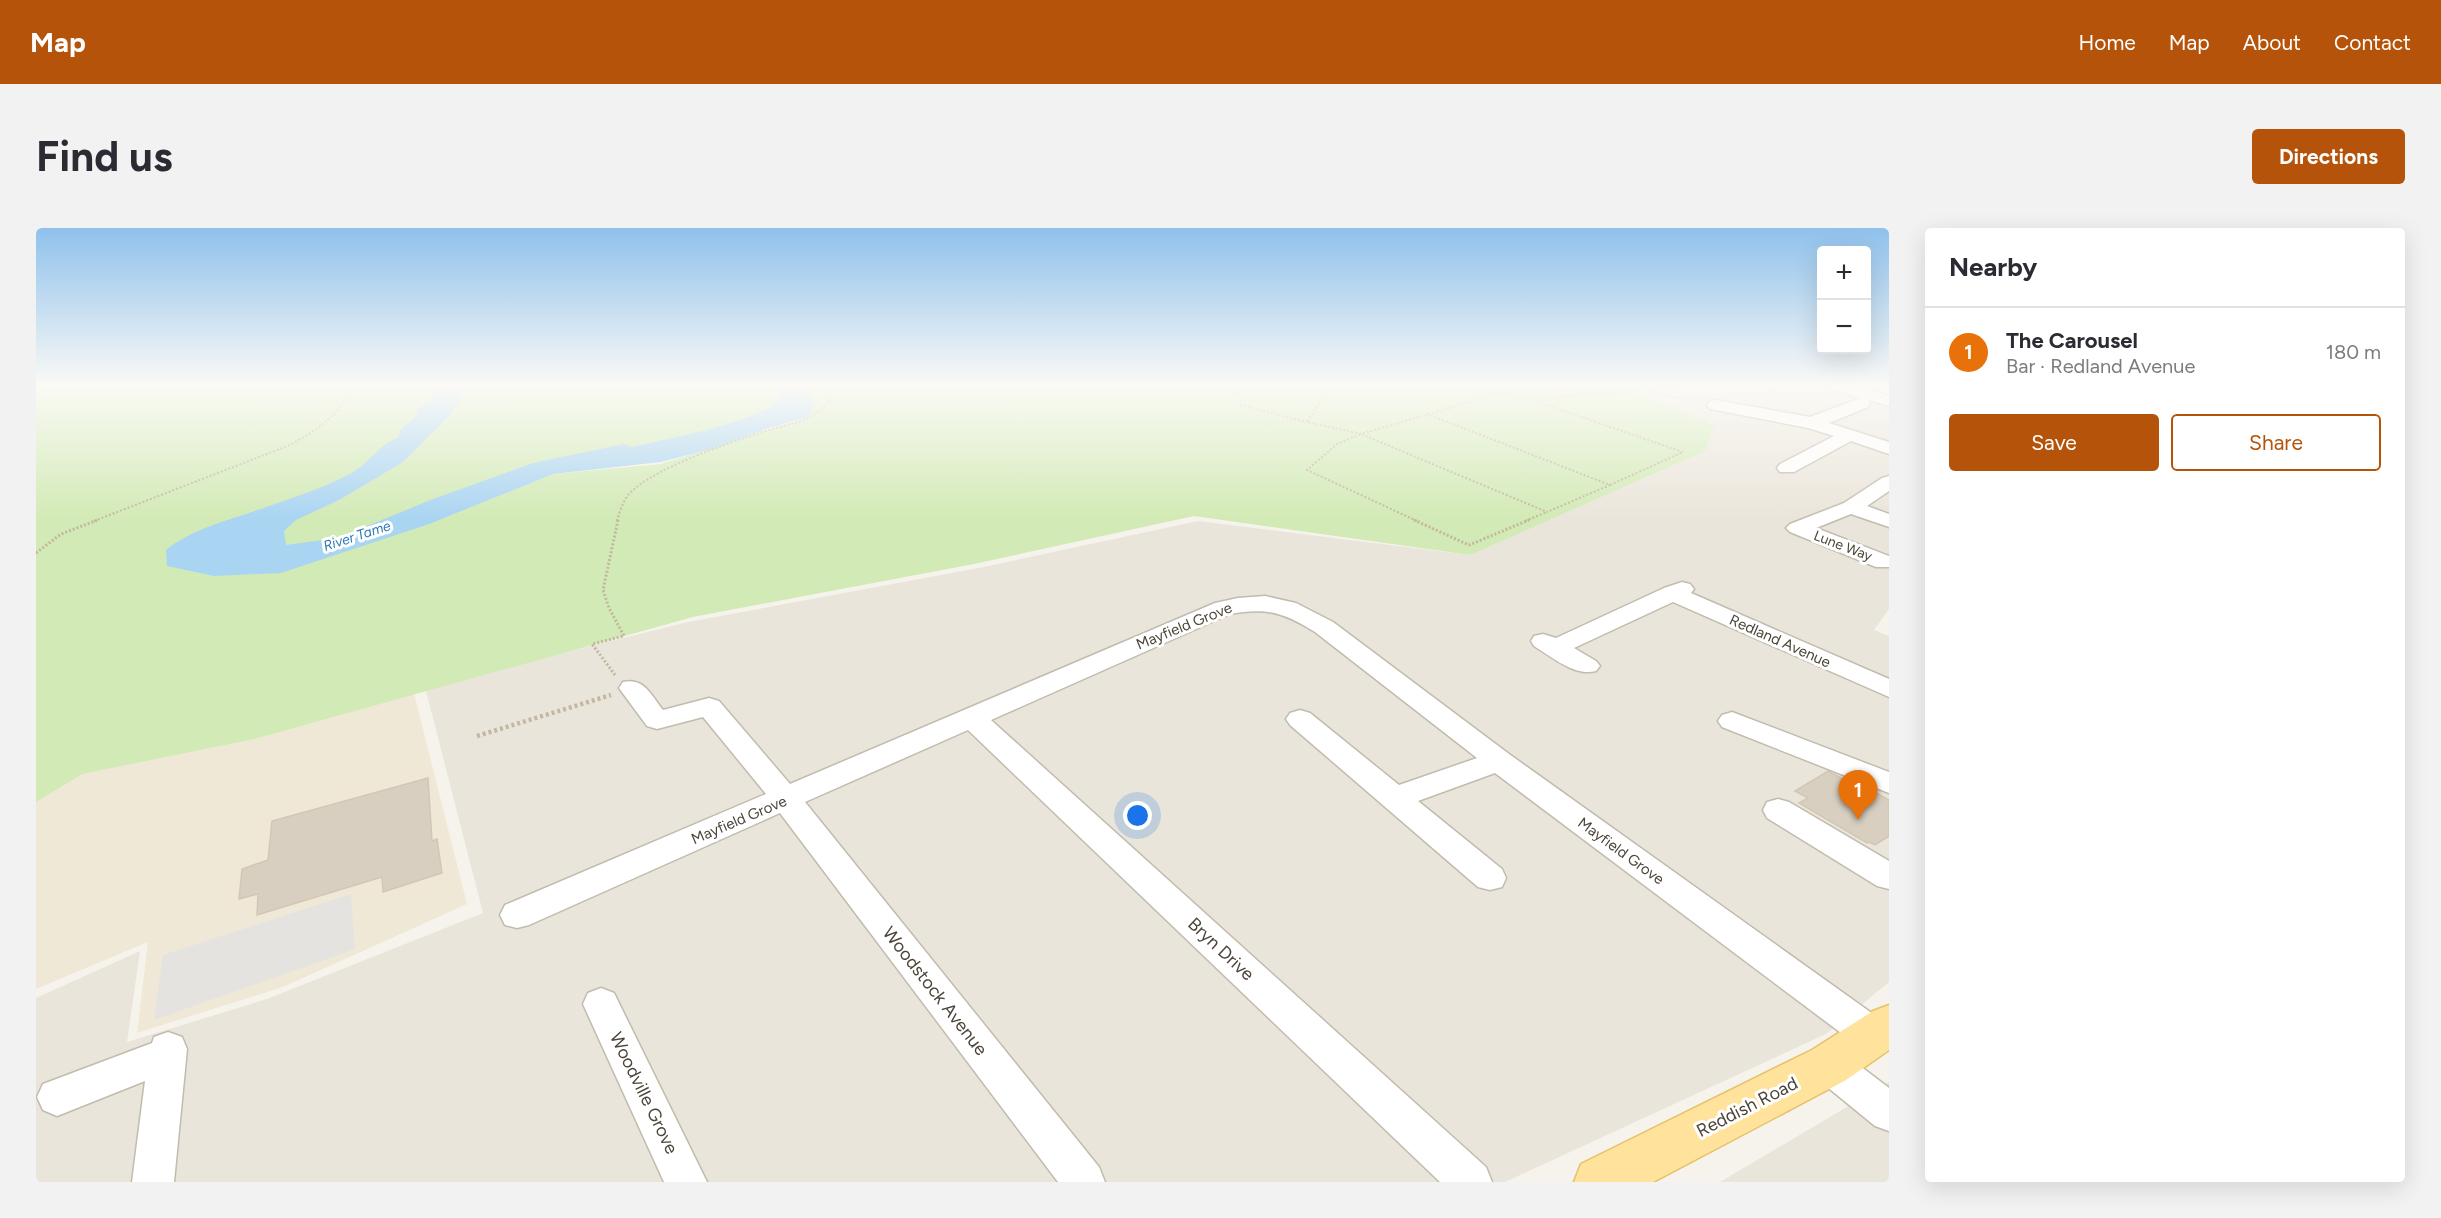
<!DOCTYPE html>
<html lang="en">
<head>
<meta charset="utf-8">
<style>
  :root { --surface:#fff; --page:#f2f2f3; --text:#2b2b33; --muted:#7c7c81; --line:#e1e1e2; --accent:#b45309 }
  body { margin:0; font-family:Figtree,sans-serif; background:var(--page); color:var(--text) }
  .controls { position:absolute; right:18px; top:18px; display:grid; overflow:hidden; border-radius:6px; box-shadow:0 6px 24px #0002 }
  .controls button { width:54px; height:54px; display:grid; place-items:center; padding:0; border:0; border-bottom:2px solid var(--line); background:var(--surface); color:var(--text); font:30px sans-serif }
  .you { position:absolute; left:1102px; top:588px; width:21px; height:21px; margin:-15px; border:4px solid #fff; border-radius:50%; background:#1a73e8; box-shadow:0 0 0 9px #1a73e833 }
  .badge { display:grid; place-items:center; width:39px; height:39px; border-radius:50%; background:var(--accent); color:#fff; font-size:20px; font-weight:700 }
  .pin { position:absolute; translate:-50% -50px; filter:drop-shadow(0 2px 3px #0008) }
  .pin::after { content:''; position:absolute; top:32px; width:21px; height:18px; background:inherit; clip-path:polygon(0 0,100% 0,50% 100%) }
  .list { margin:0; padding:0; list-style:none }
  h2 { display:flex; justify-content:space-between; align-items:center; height:78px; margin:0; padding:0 24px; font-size:26px }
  h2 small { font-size:20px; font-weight:400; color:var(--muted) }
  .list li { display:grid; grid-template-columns:39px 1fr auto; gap:18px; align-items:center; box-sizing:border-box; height:90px; padding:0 24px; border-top:2px solid var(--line) }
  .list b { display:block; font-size:22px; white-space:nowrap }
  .list p { margin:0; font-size:20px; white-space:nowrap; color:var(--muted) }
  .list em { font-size:20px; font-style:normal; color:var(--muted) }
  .actions { display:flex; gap:12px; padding:18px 24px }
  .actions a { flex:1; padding:14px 0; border:2px solid var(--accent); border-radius:6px; text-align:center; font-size:21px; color:var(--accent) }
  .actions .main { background:var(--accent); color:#fff }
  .map { position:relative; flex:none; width:1853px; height:954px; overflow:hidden; border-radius:6px }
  header { display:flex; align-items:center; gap:36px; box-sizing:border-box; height:84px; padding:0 30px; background:var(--accent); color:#fff }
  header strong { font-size:28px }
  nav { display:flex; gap:33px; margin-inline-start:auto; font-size:21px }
  .intro { display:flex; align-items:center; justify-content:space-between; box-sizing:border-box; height:144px; padding:0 36px }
  h1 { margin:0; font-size:42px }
  .button { padding:15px 27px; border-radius:6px; background:var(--accent); color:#fff; font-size:21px; font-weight:700 }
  main { display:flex; gap:36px; padding:0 36px }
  aside { flex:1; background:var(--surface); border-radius:6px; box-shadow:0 6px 24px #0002 }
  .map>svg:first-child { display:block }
  .residential { fill:#eae5da }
  .education { fill:#efe8d6 }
  .green { fill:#d2eab5 }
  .parking { fill:#e5e3e0 }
  .water { fill:#a9d4f2 }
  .building { fill:#d8cfc1; stroke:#d3c7b4; stroke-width:1.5 }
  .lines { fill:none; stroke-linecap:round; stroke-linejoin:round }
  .minor-casing { stroke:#c2bbae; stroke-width:3 }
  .major-casing { stroke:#e6c16a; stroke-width:3 }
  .path-far2 { stroke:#c4b79f; stroke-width:2; stroke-dasharray:2 2; stroke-linecap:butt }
  .path-far1 { stroke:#c4b79f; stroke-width:3; stroke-dasharray:2 2; stroke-linecap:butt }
  .path { stroke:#c4b79f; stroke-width:4.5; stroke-dasharray:3 3; stroke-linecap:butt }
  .minor { fill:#fff; fill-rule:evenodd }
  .major { fill:#ffe39c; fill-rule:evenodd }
  .labels { text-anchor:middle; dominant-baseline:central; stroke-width:6; stroke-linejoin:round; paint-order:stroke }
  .far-water-label { font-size:14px; font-style:italic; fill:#2e7ab2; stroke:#fff }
  .far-street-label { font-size:14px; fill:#4b4439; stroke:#fff }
  .street-label { font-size:15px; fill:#4b4439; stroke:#fff }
  .near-street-label { font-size:18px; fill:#4b4439; stroke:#fff }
</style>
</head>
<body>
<header>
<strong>Map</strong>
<nav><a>Home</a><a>Map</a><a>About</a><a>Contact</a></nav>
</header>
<div class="intro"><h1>Find us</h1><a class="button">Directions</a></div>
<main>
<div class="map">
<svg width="1853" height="954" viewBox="0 0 1853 954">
  <rect width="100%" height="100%" fill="#f6f3ec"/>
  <g class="residential">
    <path d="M1613 158H1853V381L1838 402 1853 408V754L1790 806 1469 954H0V770L104 723 91 814 231 771 447 685 389 459 652 394 948 339 1162 293 1434 327 1678 197 1596 162Z"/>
    <path d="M1853 854V954H1684Z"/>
  </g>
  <path class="education" d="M378 465 431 676 247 759 101 805 112 714 0 761V566L48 536Z"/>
  <path class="green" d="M0 158H746L738 178 707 191 670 202 596 219 497 235 517 246 625 236 774 188 772 167 777 158H1613L1597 162 1678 197 1669 223 1434 327 1158 288 938 336 657 389 218 511 46 546 0 574Z"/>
  <path class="parking" d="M315 666 319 721 118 792 127 727Z"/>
  <path class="water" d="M399 158H427L426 169 411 190 367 234 303 272 260 292 248 303 250 317 302 310 397 271 497 235 588 216 596 219 670 202 707 191 738 178 746 158H777L772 167 778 171 774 188 730 201 679 220 625 234 517 246 393 296 245 345 178 348 131 338 130 322C154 303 185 294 213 285 247 273 280 263 312 247 332 237 342 217 363 209L364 202 381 187 382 181 396 172Z"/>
  <g class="building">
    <path d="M1792 543 1818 557 1823 555 1853 572V608L1839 617 1833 614 1831 615 1763 575 1772 570 1759 563Z"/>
    <path d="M392 550 396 613 401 611 406 645 347 664 346 649 221 687 222 666 203 671 206 641 232 632 236 593Z"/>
  </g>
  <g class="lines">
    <g class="minor-casing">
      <g id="minor">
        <path d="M1794 158H1821L1853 168V178L1833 172 1834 175 1832 179 1793 195 1853 214V226L1815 213 1758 244H1744L1741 240 1744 236 1798 208 1772 200 1680 182 1674 181 1671 177 1674 173 1680 172 1774 189 1825 170 1796 161Z"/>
        <path d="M1853 248V263L1831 278 1853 286V299L1815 286 1780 300 1853 328V339H1840L1754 304 1750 300 1754 296 1808 275 1846 250Z"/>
        <path d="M1646 354 1654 356 1658 361 1655 365 1853 451V469L1637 374 1538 420 1560 433 1564 438 1560 443C1539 449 1516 429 1498 418L1495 413 1498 408 1507 406 1520 410 1628 360Z"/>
        <path d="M1229 368 1260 375 1297 394 1473 526 1851 796V820L1838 825 1825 820 1459 545 1382 573 1466 641 1470 650 1466 659 1454 662 1442 659 1254 497 1250 491 1254 485 1264 482 1274 485 1363 557 1441 530 1279 404C1249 385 1230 379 1194 386L955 492 1450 939 1456 954H1404L932 502 769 574 1063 939 1069 954H1022L744 585 493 697 481 700 469 697 464 687 469 677 730 566 667 489 621 501 611 498 583 460 587 454C608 449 615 467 627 482L673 470 683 473 754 556 1179 375 1202 370Z"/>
        <path d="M1696 484 1853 544V565L1686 499 1682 493 1686 487Z"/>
        <path d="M1742 571 1753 574 1853 633V661L1841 658 1731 590 1727 582 1731 574Z"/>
        <path d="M565 760 578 765 671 954H628L547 776 552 765Z"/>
        <path d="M132 804 146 809 151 821 138 954H96L109 853 21 888 7 882 1 869 7 856 116 815 118 809Z"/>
        <path d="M1793 819 1807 825 1853 860V903L1839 898 1779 849 1774 837 1779 825Z"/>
      </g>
    </g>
    <g class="major-casing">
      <path id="major" d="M1853 777V822L1810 852 1617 954H1538L1545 936 1776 822 1837 783Z"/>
    </g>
    <g class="path-far2">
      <path d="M1207 158 1202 164 1205 177 1271 194"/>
      <path d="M1294 158 1271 194 1325 206 1458 167"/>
      <path d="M1385 158 1484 168 1520 169 1602 163 1662 173"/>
      <path d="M1613 162 1651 158"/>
      <path d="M1727 169 1742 158"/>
      <path d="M1490 170 1647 224 1574 257"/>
      <path d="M1391 186 1574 257 1511 284"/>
      <path d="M58 293 254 217C281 202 304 187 317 158"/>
      <path d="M581 293C584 283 587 272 595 264 619 240 690 216 723 205 749 196 774 196 793 174L789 165 801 158"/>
      <path d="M1381 293 1271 242 1301 216 1325 206 1511 284"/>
      <path d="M1489 293 1511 284"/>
    </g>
    <g class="path-far1">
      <path d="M1378 292 1433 317 1493 292"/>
      <path d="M0 325 25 306 62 292"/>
      <path d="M579 447 556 416 588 408 573 380 567 362 582 292"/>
    </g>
    <path class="path" d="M441 508 575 467"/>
    <use href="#minor" class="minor"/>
    <use href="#major" class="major"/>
  </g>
  <linearGradient id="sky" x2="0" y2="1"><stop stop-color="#8fc1ec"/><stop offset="0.54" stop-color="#fbfaf6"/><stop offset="1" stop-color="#fbfaf6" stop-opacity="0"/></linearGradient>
  <rect width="1853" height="292" fill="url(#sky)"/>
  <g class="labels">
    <g class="far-water-label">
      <text transform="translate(321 308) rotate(-18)">River Tame</text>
    </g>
    <g class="far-street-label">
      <text transform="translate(1807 318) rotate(21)">Lune Way</text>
    </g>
    <g class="street-label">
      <text transform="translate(1148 398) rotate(-22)">Mayfield Grove</text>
      <text transform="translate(1744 413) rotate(24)">Redland Avenue</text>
      <text transform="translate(703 592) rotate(-23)">Mayfield Grove</text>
      <text transform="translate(1585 623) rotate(36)">Mayfield Grove</text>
    </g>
    <g class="near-street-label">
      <text transform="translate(1185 721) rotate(43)">Bryn Drive</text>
      <text transform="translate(899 763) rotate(52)">Woodstock Avenue</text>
      <text transform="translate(608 865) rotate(64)">Woodville Grove</text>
      <text transform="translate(1711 879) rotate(-27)">Reddish Road</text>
    </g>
  </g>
</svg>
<div class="controls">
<button>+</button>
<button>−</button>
</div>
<div class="you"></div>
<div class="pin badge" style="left:1822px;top:592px;background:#e8710a">1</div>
</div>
<aside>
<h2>Nearby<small></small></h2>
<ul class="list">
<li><span class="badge" style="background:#e8710a">1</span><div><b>The Carousel</b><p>Bar · Redland Avenue</p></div><em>180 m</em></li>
</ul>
<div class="actions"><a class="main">Save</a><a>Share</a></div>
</aside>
</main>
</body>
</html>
